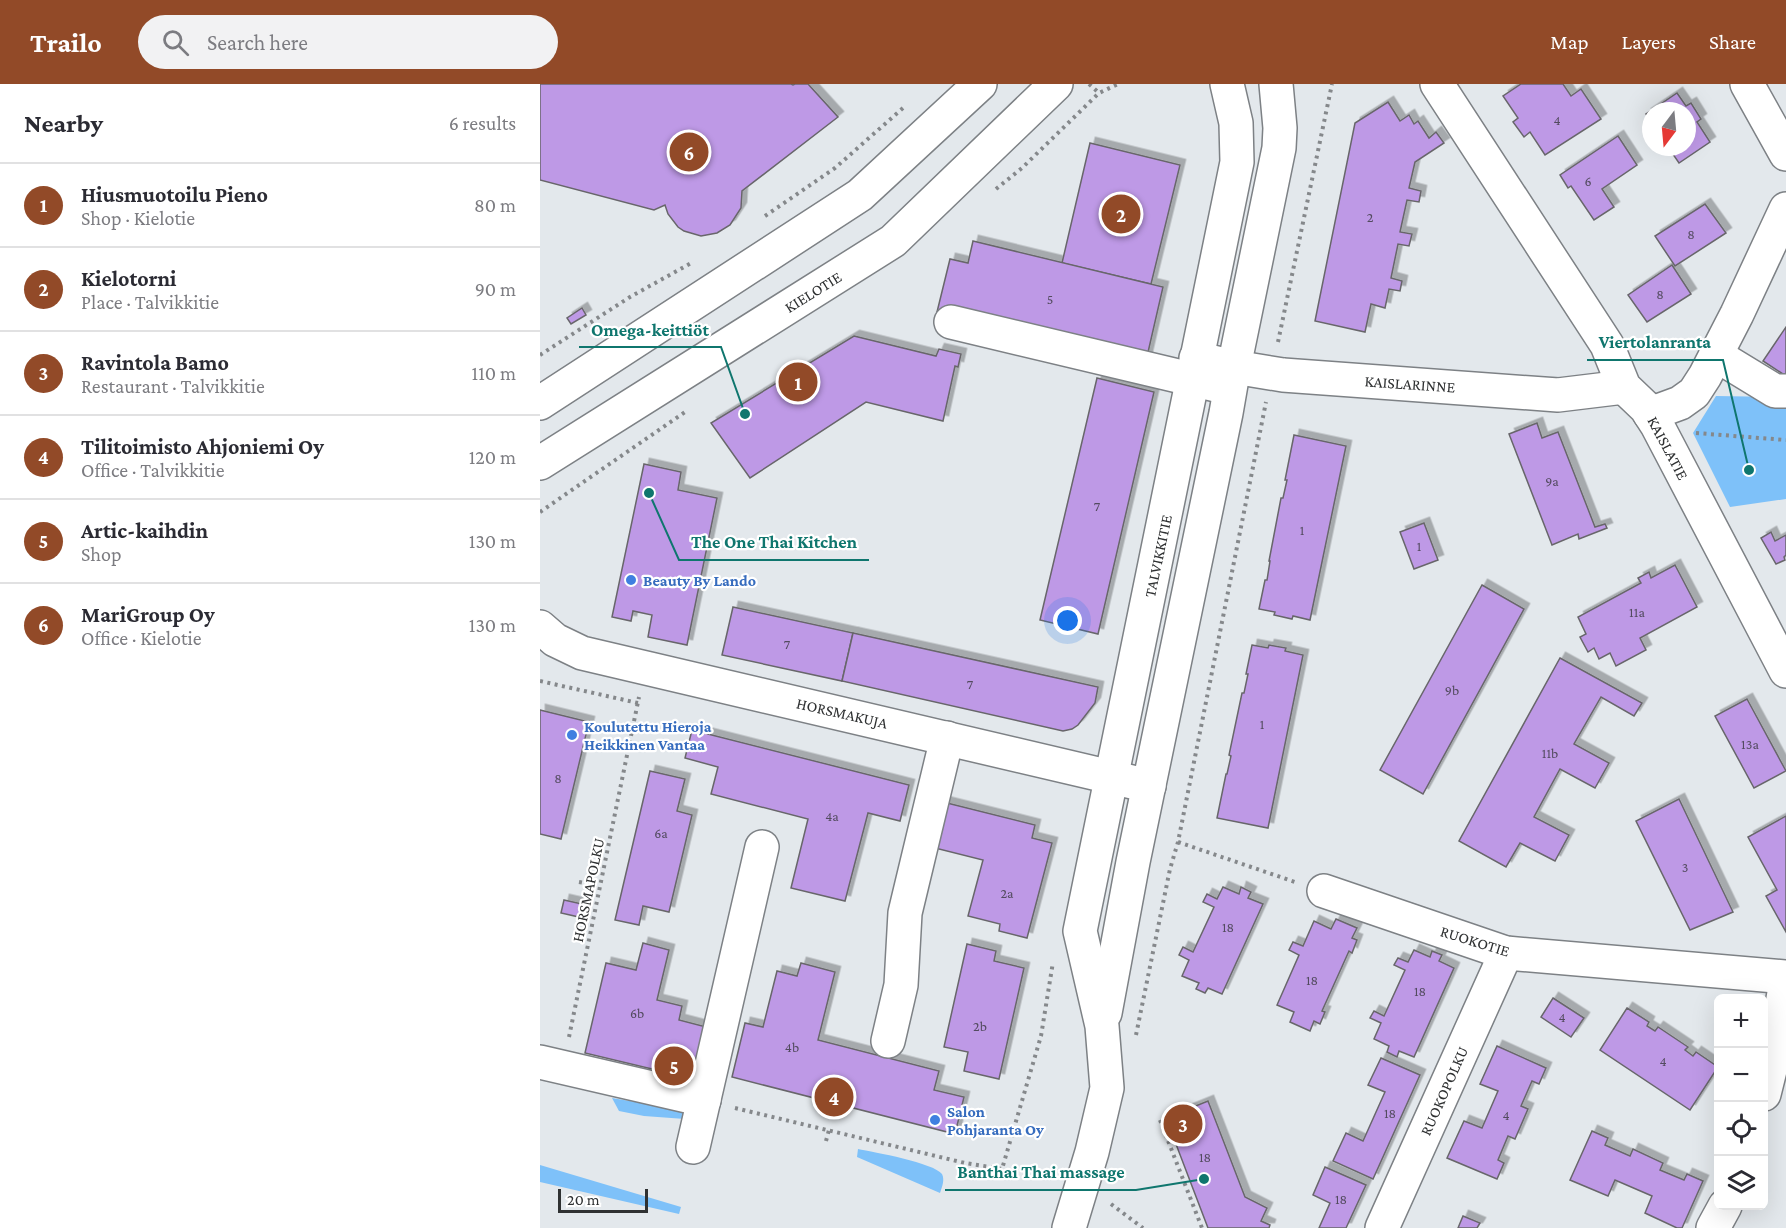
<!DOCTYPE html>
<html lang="en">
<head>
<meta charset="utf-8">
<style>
  :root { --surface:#fff; --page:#f2f2f3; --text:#2b2b33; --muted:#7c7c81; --line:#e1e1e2; --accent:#924a28 }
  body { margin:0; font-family:"Crimson Pro",serif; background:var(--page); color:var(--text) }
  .controls { position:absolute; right:18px; bottom:18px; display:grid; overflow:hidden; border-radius:9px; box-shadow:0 6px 24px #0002 }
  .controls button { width:54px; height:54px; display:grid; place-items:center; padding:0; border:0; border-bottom:2px solid var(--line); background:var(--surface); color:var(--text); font:30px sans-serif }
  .compass { position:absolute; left:1102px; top:18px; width:54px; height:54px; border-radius:50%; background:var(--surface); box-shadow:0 6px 24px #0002; rotate:196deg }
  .scale { position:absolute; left:18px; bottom:15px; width:90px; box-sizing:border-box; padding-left:6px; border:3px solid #2f3132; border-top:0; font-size:16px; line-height:21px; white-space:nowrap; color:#2f3132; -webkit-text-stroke:4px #fff; paint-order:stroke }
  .you { position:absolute; left:528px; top:537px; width:21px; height:21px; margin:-15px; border:4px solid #fff; border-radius:50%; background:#1a73e8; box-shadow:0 0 0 9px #1a73e833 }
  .badge { display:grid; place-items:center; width:39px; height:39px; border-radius:50%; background:var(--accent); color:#fff; font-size:20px; font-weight:700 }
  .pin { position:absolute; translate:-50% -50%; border:3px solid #fff; box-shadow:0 2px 6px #0006 }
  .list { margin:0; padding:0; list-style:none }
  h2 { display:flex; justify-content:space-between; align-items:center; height:78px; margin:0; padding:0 24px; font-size:26px }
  h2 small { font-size:20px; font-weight:400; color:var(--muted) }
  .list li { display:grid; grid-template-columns:39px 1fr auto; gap:18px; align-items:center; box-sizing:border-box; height:84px; padding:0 24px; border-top:2px solid var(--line) }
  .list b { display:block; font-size:22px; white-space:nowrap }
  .list p { margin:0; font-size:20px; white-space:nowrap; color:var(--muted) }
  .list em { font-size:20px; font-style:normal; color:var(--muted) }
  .icon { flex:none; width:33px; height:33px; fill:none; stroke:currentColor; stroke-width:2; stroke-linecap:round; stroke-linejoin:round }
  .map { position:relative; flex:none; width:1246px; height:1144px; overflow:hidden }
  header { display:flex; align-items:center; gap:36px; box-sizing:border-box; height:84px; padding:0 30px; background:var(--accent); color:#fff }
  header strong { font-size:28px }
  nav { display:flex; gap:33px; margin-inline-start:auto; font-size:21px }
  .search { width:420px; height:54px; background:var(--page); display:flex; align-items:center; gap:15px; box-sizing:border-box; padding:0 21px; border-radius:33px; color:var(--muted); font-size:22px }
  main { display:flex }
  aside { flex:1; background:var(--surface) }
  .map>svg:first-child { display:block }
  .green { fill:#7ec1f9 }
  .building { fill:#be99e6; stroke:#68666b; stroke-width:1.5; filter:url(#shadow) }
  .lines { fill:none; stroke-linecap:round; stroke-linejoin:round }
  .minor-casing { stroke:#7d8185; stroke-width:36 }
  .major-casing { stroke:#7d8185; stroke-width:36 }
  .path { stroke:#85888b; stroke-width:4; stroke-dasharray:3 4.5; stroke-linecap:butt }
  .minor { stroke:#fff; stroke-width:33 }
  .major { stroke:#fff; stroke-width:33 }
  .shop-dot { fill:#3f7fe0; stroke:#fff; stroke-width:2 }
  .labels { text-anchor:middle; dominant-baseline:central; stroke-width:4.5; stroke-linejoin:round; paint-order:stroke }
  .number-label { font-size:14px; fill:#534b5f }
  .street-label { font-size:16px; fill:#2f3132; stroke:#fff }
  .shop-label { font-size:16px; font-weight:bold; fill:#366cbe; stroke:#fff; text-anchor:start }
  .leader { fill:none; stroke:#0f766e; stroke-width:2 }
  .callout-dot { fill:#0f766e; stroke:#fff; stroke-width:2 }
  .callout-label { font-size:18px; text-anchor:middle; font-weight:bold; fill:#0f766e; stroke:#fff; stroke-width:4.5; stroke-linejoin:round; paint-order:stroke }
</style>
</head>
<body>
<header>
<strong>Trailo</strong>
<div class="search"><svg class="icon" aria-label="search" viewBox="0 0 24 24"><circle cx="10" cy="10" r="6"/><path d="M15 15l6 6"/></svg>Search here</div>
<nav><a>Map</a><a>Layers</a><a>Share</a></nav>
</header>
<main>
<aside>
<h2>Nearby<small>6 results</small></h2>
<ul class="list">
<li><span class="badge">1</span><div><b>Hiusmuotoilu Pieno</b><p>Shop · Kielotie</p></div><em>80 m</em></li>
<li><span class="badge">2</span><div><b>Kielotorni</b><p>Place · Talvikkitie</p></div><em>90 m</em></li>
<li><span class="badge">3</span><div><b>Ravintola Bamo</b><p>Restaurant · Talvikkitie</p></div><em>110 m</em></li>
<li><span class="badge">4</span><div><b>Tilitoimisto Ahjoniemi Oy</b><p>Office · Talvikkitie</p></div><em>120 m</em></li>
<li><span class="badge">5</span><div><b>Artic-kaihdin</b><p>Shop</p></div><em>130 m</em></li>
<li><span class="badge">6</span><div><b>MariGroup Oy</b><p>Office · Kielotie</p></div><em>130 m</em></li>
</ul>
</aside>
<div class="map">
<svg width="1246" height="1144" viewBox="0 0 1246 1144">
  <defs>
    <filter id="shadow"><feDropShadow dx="5.5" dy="-5.5" stdDeviation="0" flood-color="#0004"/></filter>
  </defs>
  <rect width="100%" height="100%" fill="#e3e8ec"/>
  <g class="green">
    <path d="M1176 312 1246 313V415L1190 423 1153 349Z"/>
    <path d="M72 1014 148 1027 145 1035 104 1032 79 1027Z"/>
    <path d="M318 1065C334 1068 394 1079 402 1090 405 1096 402 1103 400 1109L317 1073Z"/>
    <path d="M0 1081 141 1123 139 1130 0 1098Z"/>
  </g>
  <g class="building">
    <path d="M0 0H251L253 1 255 0H268L298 33 202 107 201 124 190 141 177 149 161 152 144 147 138 143 128 130 125 121 114 126 0 96Z"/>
    <path d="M981 0H1023L1031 12 1041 5 1061 35 1005 71 990 48 984 53 973 38 978 34 963 12Z"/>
    <path d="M1137 9 1146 22 1151 19 1161 35 1157 38 1170 58 1139 79 1128 63H1147V27H1111V38L1106 30Z"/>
    <path d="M848 18 860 37 869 31 874 40 878 37 889 54 896 48 904 59 875 78 869 104 881 107 879 118 867 116 860 148 872 150 869 162 858 160 851 194 862 197 860 207 849 205 845 224 831 220 825 248 775 237 815 39Z"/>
    <path d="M1078 52 1097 81 1062 105 1074 123 1054 136 1031 102 1028 104 1020 91Z"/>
    <path d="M550 59 640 81 611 200 522 179Z"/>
    <path d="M1165 120 1186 149 1135 182 1115 152Z"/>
    <path d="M433 157 623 203 606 277 397 228 410 175 428 179Z"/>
    <path d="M1132 181 1151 210 1107 238 1088 211Z"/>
    <path d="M42 224 46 231 31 240 27 234Z"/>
    <path d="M1246 243V292L1223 277Z"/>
    <path d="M314 252 396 272 399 265 421 270 418 283 415 282 403 337 326 318 210 394 171 339Z"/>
    <path d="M557 294 614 308 558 550 500 536Z"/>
    <path d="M997 339 1002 354 1018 348 1055 443 1065 440 1067 444 1039 455 1038 450 1012 461 969 350Z"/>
    <path d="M754 351 806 362 770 536 753 532 752 535 734 531 735 528 719 525 725 496H727L730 477H729L741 414H743L747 396H745Z"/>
    <path d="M104 380 141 388 138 406 177 414 147 561 108 553 112 531 93 527 91 537 72 533Z"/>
    <path d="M884 439 898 476 874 485 860 448Z"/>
    <path d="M1231 448 1235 457 1246 451V471L1244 473 1245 476 1236 480 1221 454Z"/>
    <path d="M1135 481 1157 523 1100 554 1106 566 1076 582 1070 569 1059 575 1054 564 1048 568 1040 553 1046 550 1038 533 1101 499 1098 494 1109 488 1111 494Z"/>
    <path d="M942 501 984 525 883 710 840 686Z"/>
    <path d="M193 523 313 549 302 597 182 571Z"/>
    <path d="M313 549 558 603 555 619 538 641 532 645 523 647 302 597Z"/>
    <path d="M712 561 728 564 729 561 746 564 745 567 763 571 728 744 677 734 686 690H687L691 672 689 671 702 609H704L708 590H706Z"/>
    <path d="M1020 574 1102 619 1094 632 1061 613 1034 660 1069 679 1055 704 1020 685 994 733 1029 751 1015 777 980 759 966 783 919 757Z"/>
    <path d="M1207 615 1246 687 1214 704 1175 632Z"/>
    <path d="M0 626 49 638 21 755 0 750Z"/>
    <path d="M152 646 369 701 360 737 328 729 305 817 251 804 268 735 171 710 178 683 145 674Z"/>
    <path d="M110 687 145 695 137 727 152 731 129 828 103 822 99 841 75 836Z"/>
    <path d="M1139 715 1193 828 1150 846 1096 737Z"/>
    <path d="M403 718 495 741 492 754 512 759 487 854 459 847 460 840 428 832 443 776 391 763Z"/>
    <path d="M1246 732V848L1226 812 1237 806 1208 753Z"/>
    <path d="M683 803 699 810 701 803 711 808 708 814 723 820 682 910 668 904 665 909 656 905 659 899 642 892 649 876 639 871 643 863 653 868 674 823 663 818 667 810 677 815Z"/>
    <path d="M24 816 42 820 39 833 21 829Z"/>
    <path d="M796 835 817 844 812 854 817 856 812 869 809 867 782 927 785 928 780 940 774 937 770 947 750 938 754 928 737 921 759 871 749 866 753 858 763 862 774 837 791 845Z"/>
    <path d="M103 859 129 866 117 916 142 922 139 936 170 944 158 996 45 969 66 879 96 886Z"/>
    <path d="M427 860 456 867 454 877 484 884 459 995 424 987 428 968 404 963Z"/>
    <path d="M874 866 890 873 892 867 902 871 899 877 914 884 874 973 859 967 857 973 847 968 849 962 834 955 841 939 830 934 834 927 844 932 865 886 854 881 858 874 868 878Z"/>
    <path d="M261 879 295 888 278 956 399 987 394 1006 424 1013 415 1050 192 993 205 939 223 943 237 887 257 892Z"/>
    <path d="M1013 914 1044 934 1031 953 1001 933Z"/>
    <path d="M1087 924 1109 938 1107 942 1115 947 1118 943 1148 963 1145 966 1153 972 1156 968 1178 983 1150 1026 1060 966Z"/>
    <path d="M957 962 1006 984 999 1000 992 997 981 1022 988 1025 975 1055 968 1052 958 1076 964 1079 957 1095 907 1074 924 1037 942 1044 958 1007 940 1000Z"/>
    <path d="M841 974 880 991 833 1095 793 1077 806 1049 823 1057 845 1008 828 1001Z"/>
    <path d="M668 1017 705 1113 727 1124 721 1137 730 1141 729 1144H668L626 1034Z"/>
    <path d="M1052 1047 1068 1054 1065 1061 1090 1072 1093 1065 1123 1079 1120 1086 1144 1096 1147 1090 1163 1097 1142 1144H1137L1105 1129 1112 1112 1075 1096 1068 1112 1030 1096Z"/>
    <path d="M785 1083 826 1101 806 1144H779L790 1119 773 1111Z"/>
    <path d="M923 1132 940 1139 937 1144H918Z"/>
  </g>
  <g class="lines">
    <g class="minor-casing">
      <g id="minor">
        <path d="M897 0 1067 261 1084 303 1106 324 1117 341 1246 587"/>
        <path d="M1207 0 1246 70"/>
        <path d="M411 238 680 302"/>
        <path d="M1176 271 1235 307H1246"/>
        <path d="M656 274 694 283 743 291 1018 311 1084 303"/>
        <path d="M1110 330 1140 319 1154 309 1165 292 1197 230 1246 125"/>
        <path d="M0 543 15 556 42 569 609 702"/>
        <path d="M784 807 966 869 1246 893"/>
        <path d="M348 957 361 901 365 829 407 654"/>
        <path d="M0 978 164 1016"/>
        <path d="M1224 1010 1233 974 1246 897"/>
        <path d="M153 1063 222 763"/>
        <path d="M842 1144 966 869"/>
        <path d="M1173 1144 1185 1122"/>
      </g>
    </g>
    <g class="major-casing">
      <g id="major">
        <path d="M0 319 320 111 440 0"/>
        <path d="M0 379 353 157 516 0"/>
        <path d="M565 929 593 778 686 329 694 283 739 64 740 44 736 0"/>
        <path d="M529 1144 552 1068 567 1004 562 942 540 847 697 78 696 39 687 0"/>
      </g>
    </g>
    <g class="path">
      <path d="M549 0 559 9"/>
      <path d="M456 105 482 84 559 9 578 0"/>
      <path d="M225 132 295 84 363 24"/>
      <path d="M738 258 792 0"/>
      <path d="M0 271 90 213 153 178"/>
      <path d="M1156 349 1246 356"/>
      <path d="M0 428 145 328"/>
      <path d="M0 597 98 619"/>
      <path d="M638 758 755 798"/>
      <path d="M39 798 61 802"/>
      <path d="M596 951 630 785 638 758 726 318"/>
      <path d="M29 953 99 613"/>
      <path d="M195 1024 425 1079 462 1085 501 952 513 878"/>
      <path d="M620 1036 662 1144"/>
      <path d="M286 1057 289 1046"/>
      <path d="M571 1120 603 1144"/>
    </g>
    <use href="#minor" class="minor"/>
    <use href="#major" class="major"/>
  </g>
  <g class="shop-dot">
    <circle cx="91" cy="496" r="6"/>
    <circle cx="32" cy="651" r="6"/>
    <circle cx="395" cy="1036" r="6"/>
  </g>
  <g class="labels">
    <g class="number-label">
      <text x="1017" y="36">4</text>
      <text x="1048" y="97">6</text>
      <text x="830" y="133">2</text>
      <text x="1151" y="150">8</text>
      <text x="1120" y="210">8</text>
      <text x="510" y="215">5</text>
      <text x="1012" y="397">9a</text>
      <text x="557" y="422">7</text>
      <text x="762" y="446">1</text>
      <text x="879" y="462">1</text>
      <text x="1097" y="528">11a</text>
      <text x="247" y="560">7</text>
      <text x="430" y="600">7</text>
      <text x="912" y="606">9b</text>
      <text x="722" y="640">1</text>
      <text x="1210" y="660">13a</text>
      <text x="1010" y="669">11b</text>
      <text x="18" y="694">8</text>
      <text x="292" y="732">4a</text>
      <text x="121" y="749">6a</text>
      <text x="1145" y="783">3</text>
      <text x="467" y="809">2a</text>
      <text x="688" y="843">18</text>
      <text x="772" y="896">18</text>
      <text x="880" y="907">18</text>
      <text x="97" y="929">6b</text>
      <text x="1022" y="933">4</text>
      <text x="440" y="942">2b</text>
      <text x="252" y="963">4b</text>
      <text x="1123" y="977">4</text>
      <text x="850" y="1029">18</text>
      <text x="966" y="1031">4</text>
      <text x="665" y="1073">18</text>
      <text x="801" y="1115">18</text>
    </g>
    <g class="street-label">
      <text transform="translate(273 208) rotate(-32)">KIELOTIE</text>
      <text transform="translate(870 300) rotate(4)">KAISLARINNE</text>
      <text transform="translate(1128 364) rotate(62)">KAISLATIE</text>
      <text transform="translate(618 472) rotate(-78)">TALVIKKITIE</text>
      <text transform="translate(302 629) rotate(13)">HORSMAKUJA</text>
      <text transform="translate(48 806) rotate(-78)">HORSMAPOLKU</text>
      <text transform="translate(935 857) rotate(17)">RUOKOTIE</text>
      <text transform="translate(904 1007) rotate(-66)">RUOKOPOLKU</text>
    </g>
    <g class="shop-label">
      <text x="103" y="496">Beauty By Lando</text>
      <text x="44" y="642">Koulutettu Hieroja<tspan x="44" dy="18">Heikkinen Vantaa</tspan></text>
      <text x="407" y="1027">Salon<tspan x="407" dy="18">Pohjaranta Oy</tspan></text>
    </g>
  </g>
  <path class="leader" d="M205 330L181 263H39M1209 386L1183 276H1047M109 409L139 476H329M664 1095L596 1106H405"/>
  <g class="callout-dot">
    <circle cx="205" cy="330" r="6"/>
    <circle cx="1209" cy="386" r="6"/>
    <circle cx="109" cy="409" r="6"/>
    <circle cx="664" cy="1095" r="6"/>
  </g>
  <g class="callout-label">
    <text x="110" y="252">Omega-keittiöt</text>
    <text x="1115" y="264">Viertolanranta</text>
    <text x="234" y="464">The One Thai Kitchen</text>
    <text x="501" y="1094">Banthai Thai massage</text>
  </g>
</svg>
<div class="controls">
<button>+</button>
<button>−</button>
<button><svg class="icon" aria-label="locate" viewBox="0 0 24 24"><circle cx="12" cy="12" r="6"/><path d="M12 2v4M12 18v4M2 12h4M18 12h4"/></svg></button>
<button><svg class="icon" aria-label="layers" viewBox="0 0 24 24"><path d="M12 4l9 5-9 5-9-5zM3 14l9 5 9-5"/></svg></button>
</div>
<svg class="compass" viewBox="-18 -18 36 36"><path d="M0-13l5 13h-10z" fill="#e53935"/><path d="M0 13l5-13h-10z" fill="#7c7c81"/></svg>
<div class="scale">20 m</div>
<div class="you"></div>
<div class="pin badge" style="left:258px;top:298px">1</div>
<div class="pin badge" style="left:581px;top:130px">2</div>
<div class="pin badge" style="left:643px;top:1040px">3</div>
<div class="pin badge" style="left:294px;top:1013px">4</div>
<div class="pin badge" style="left:134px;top:982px">5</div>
<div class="pin badge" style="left:149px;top:68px">6</div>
</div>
</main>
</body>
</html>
